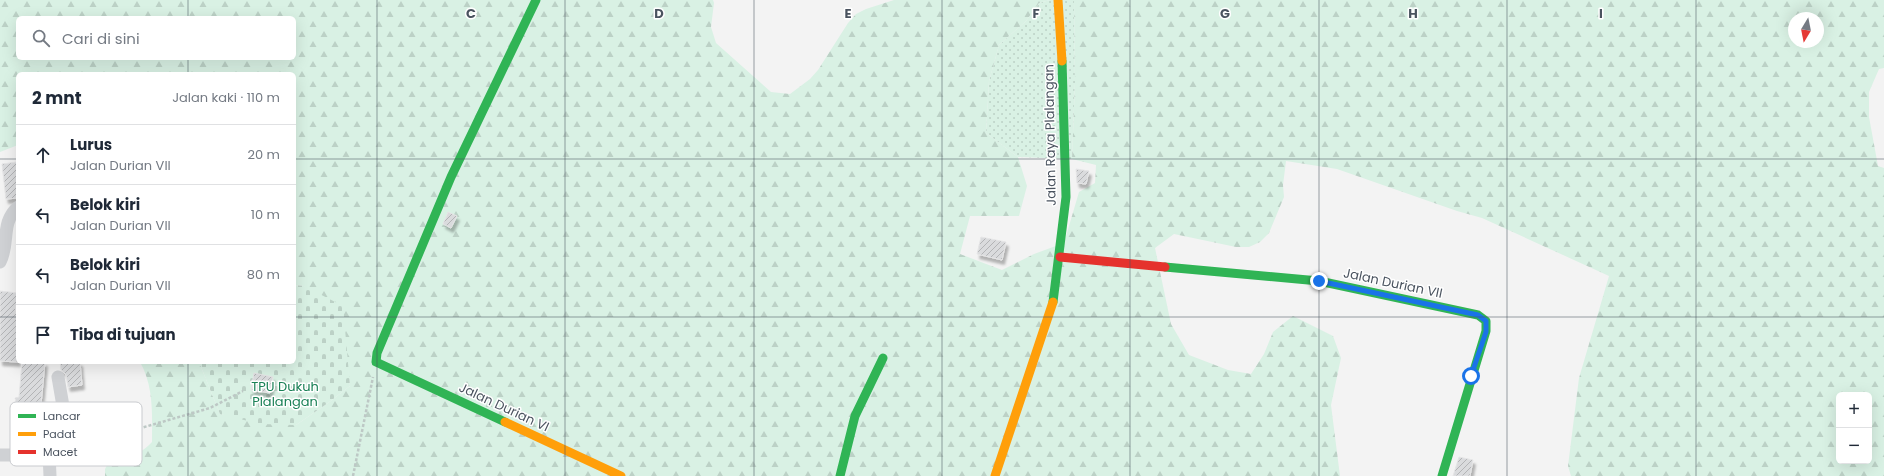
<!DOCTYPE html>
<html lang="id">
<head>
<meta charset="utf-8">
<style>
  :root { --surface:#fff; --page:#f2f2f3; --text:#1f2937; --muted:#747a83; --line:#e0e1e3 }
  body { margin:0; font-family:Poppins,sans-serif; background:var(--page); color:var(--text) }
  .controls { position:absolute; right:12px; bottom:12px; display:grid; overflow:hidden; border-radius:6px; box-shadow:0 4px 16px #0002 }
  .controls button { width:36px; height:36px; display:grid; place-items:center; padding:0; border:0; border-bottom:1px solid var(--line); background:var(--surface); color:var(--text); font:20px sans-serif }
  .compass { position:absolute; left:1788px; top:12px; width:36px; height:36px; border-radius:50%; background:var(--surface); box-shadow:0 4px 16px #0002; rotate:190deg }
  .stop { position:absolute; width:12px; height:12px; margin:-9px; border:3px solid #1a73e8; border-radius:50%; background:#fff }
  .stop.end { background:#1a73e8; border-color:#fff; box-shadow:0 1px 4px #0008 }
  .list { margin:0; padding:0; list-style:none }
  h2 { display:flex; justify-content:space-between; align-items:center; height:52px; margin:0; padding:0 16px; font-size:17px }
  h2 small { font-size:13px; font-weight:400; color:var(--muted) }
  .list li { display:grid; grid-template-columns:26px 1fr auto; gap:12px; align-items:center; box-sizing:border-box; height:60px; padding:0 16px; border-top:1px solid var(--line) }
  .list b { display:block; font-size:15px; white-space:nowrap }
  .list p { margin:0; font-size:13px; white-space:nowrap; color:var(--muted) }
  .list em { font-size:13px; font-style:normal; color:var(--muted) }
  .icon { flex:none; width:22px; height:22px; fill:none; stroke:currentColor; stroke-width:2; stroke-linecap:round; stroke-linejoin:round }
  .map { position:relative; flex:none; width:1884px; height:476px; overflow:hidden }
  .search { position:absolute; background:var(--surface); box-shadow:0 4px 16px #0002; left:16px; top:16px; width:280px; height:44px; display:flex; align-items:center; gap:10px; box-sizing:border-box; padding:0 14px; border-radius:6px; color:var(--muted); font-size:15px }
  .panel { position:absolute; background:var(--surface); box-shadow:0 4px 16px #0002; left:16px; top:72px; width:280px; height:292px; border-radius:6px }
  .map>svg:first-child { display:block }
  .grass { fill:url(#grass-dots) }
  .forest { fill:url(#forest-firs); fill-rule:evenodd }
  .cemetery { fill:url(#cemetery-stones) }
  .building { fill:url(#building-hatch); stroke:#e5e5e6; filter:url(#shadow) }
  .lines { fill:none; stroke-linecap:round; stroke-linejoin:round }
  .path { stroke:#bdc8c5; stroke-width:2.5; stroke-dasharray:3 2; stroke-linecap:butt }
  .street { stroke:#cfd1d4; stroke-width:13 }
  .fast { stroke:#30b455; stroke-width:9 }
  .slow { stroke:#ff9f0a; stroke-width:9 }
  .jam { stroke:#e5322d; stroke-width:9 }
  .route { stroke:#1a73e8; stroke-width:5 }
  .grid { fill:none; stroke:#4a535f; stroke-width:1; stroke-opacity:0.55 }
  .labels { text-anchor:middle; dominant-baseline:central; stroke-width:3; stroke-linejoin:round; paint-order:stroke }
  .street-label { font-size:13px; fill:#4a535f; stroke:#fff }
  .park-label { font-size:13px; fill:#1b8157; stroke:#fff }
  .key { fill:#fff; stroke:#c9cbcf; stroke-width:1 }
  .key-label { font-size:11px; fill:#4a535f }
  .grid-label { font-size:13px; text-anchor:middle; font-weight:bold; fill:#4a535f; stroke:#fff; stroke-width:3; stroke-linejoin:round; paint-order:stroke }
</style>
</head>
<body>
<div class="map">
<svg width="1884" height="476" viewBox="0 0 1884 476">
  <defs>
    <pattern id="grass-dots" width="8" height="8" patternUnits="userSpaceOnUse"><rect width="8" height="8" fill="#d9f1e4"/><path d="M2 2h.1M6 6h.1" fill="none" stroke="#bcd1c6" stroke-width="1.8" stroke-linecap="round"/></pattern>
    <pattern id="forest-firs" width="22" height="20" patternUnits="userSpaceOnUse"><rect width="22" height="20" fill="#d9f1e4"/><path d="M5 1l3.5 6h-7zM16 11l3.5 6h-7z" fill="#bcd1c6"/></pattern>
    <pattern id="cemetery-stones" width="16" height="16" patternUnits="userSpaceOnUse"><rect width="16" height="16" fill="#d9f1e4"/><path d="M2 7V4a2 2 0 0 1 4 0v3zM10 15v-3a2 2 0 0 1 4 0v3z" fill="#bcd1c6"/></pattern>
    <pattern id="building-hatch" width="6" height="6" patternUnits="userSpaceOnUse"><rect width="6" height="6" fill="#dadbdd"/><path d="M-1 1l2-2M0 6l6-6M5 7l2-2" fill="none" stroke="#b3b4b6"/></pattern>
    <filter id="shadow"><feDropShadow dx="2.5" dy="4.5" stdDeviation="1" flood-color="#0004"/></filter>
  </defs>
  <rect width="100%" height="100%" fill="#f3f3f3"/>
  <path class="grass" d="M1050 0H1074L1075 82 1072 159 1018 157 986 133 989 81 999 45 1026 21 1039 3Z"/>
  <path class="forest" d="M0 0H713L714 3 711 27 716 43 771 92 790 94 810 79 818 70 848 23 856 14 866 9 894 0H1050L1039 3 1026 21 999 45 989 81 986 133 1018 157 1027 186 1019 216H970L960 254 1002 270 1034 254 1064 243 1079 192 1095 183 1096 165 1072 159 1075 82 1074 0H1884V68L1879 69 1869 92V117L1878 166 1884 168V476H1571L1568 466 1579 378 1609 276 1482 218 1457 211 1337 169 1286 161 1283 185 1284 197 1269 233 1260 242 1249 247H1236L1174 234 1155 248 1171 324 1189 355 1228 370 1251 374 1264 354 1273 332 1293 316 1333 336 1341 358 1331 405 1340 476H105V469L111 457C131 449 134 461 152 442 152 414 154 387 140 362H199L220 414 296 425 328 403 350 386 348 370 304 286 294 285V74H18V145L0 152ZM18 18H294V58H18ZM1794 18H1818V42H1794ZM1839 395H1869V461H1839Z"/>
  <path class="cemetery" d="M294 285 304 286 343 306 350 386 328 403 296 425 260 424 220 414 199 362H294Z"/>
  <g class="building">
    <path d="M17 162 18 198 6 199 2 164Z"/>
    <path d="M1076 169 1089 171 1086 184 1077 183Z"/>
    <path d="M448 212 457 216 451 228 443 224Z"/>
    <path d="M981 237 1006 242 1002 260 977 254Z"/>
    <path d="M0 291 18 293 15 313H18V362L0 361Z"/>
    <path d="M22 362H45L40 415 45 414 50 439 36 442 33 425 26 427 24 414 19 415 15 398 19 397Z"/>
    <path d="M60 362H80L82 385 68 387 66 375 61 370Z"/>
    <path d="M254 373 273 377 270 393 251 390Z"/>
    <path d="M1459 457 1473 460 1470 476H1453Z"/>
  </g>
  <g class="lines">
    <g class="path">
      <path d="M110 437 210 408 243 391"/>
      <path d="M353 476 373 377"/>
    </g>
    <g class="street">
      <path d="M0 262C10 243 0 223 18 207"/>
      <path d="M58 377 70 447"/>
      <path d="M49 453 50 476"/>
      <path d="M0 455H23L49 453 98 440"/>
    </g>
    <g class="fast">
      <path d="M1165 267 1319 281 1478 315 1486 321V331L1442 476"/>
      <path d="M1053 302 1066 197 1062 61"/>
      <path d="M505 422 376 362 377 353 451 177 536 0"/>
      <path d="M840 476 855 416 883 358"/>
    </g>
    <g class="slow">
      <path d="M1058 0 1062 61"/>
      <path d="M505 422 621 476"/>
      <path d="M995 476 1053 302"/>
    </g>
    <path class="jam" d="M1060 257 1165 267"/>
  </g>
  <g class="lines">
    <path class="route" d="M1319 281 1478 315 1486 321V332L1471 376"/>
  </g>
  <path class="grid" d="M188 0V18M377 0V476M565 0V476M754 0V476M942 0V476M1130 0V476M1319 0V476M1507 0V476M1696 0V476M188 58V74M0 159H18M294 159H1884M0 317H18M294 317H1884M188 362V476"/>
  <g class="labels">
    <g class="street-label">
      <text transform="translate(1050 135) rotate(-91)">Jalan Raya Plalangan</text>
      <text transform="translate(1393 283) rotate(12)">Jalan Durian VII</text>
      <text transform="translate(504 407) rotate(25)">Jalan Durian VI</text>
    </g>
    <g class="park-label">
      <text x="285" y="386">TPU Dukuh<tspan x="285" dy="15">Plalangan</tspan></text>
    </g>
  </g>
  <rect x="10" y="402" width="132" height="64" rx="6" class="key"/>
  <rect x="18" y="414" width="18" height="4" fill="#30b455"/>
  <rect x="18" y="432" width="18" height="4" fill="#ff9f0a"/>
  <rect x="18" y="450" width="18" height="4" fill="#e5322d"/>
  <g class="key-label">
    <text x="43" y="420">Lancar</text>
    <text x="43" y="438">Padat</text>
    <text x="43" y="456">Macet</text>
  </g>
  <g class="grid-label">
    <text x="471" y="18">C</text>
    <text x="659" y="18">D</text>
    <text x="848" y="18">E</text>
    <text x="1036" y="18">F</text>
    <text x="1225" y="18">G</text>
    <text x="1413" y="18">H</text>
    <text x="1601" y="18">I</text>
  </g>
</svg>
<div class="controls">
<button>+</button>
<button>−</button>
</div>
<svg class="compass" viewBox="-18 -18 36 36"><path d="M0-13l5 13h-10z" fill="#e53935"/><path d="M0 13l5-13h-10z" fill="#747a83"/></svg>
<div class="stop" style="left:1471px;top:376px"></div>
<div class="stop end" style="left:1319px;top:281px"></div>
<div class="search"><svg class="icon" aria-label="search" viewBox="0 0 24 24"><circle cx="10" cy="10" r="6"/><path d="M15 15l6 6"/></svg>Cari di sini</div>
<section class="panel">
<h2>2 mnt<small>Jalan kaki · 110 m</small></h2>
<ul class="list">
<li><svg class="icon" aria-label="ahead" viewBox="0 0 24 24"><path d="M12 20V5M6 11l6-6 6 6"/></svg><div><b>Lurus</b><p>Jalan Durian VII</p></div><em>20 m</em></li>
<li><svg class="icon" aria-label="left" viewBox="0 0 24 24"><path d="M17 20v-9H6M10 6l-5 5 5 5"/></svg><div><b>Belok kiri</b><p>Jalan Durian VII</p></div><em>10 m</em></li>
<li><svg class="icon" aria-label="left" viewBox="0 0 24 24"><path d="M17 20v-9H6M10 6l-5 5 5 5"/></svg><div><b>Belok kiri</b><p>Jalan Durian VII</p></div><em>80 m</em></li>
<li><svg class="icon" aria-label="arrive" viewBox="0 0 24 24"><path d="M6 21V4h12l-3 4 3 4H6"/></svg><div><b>Tiba di tujuan</b></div></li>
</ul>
</section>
</div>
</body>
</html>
